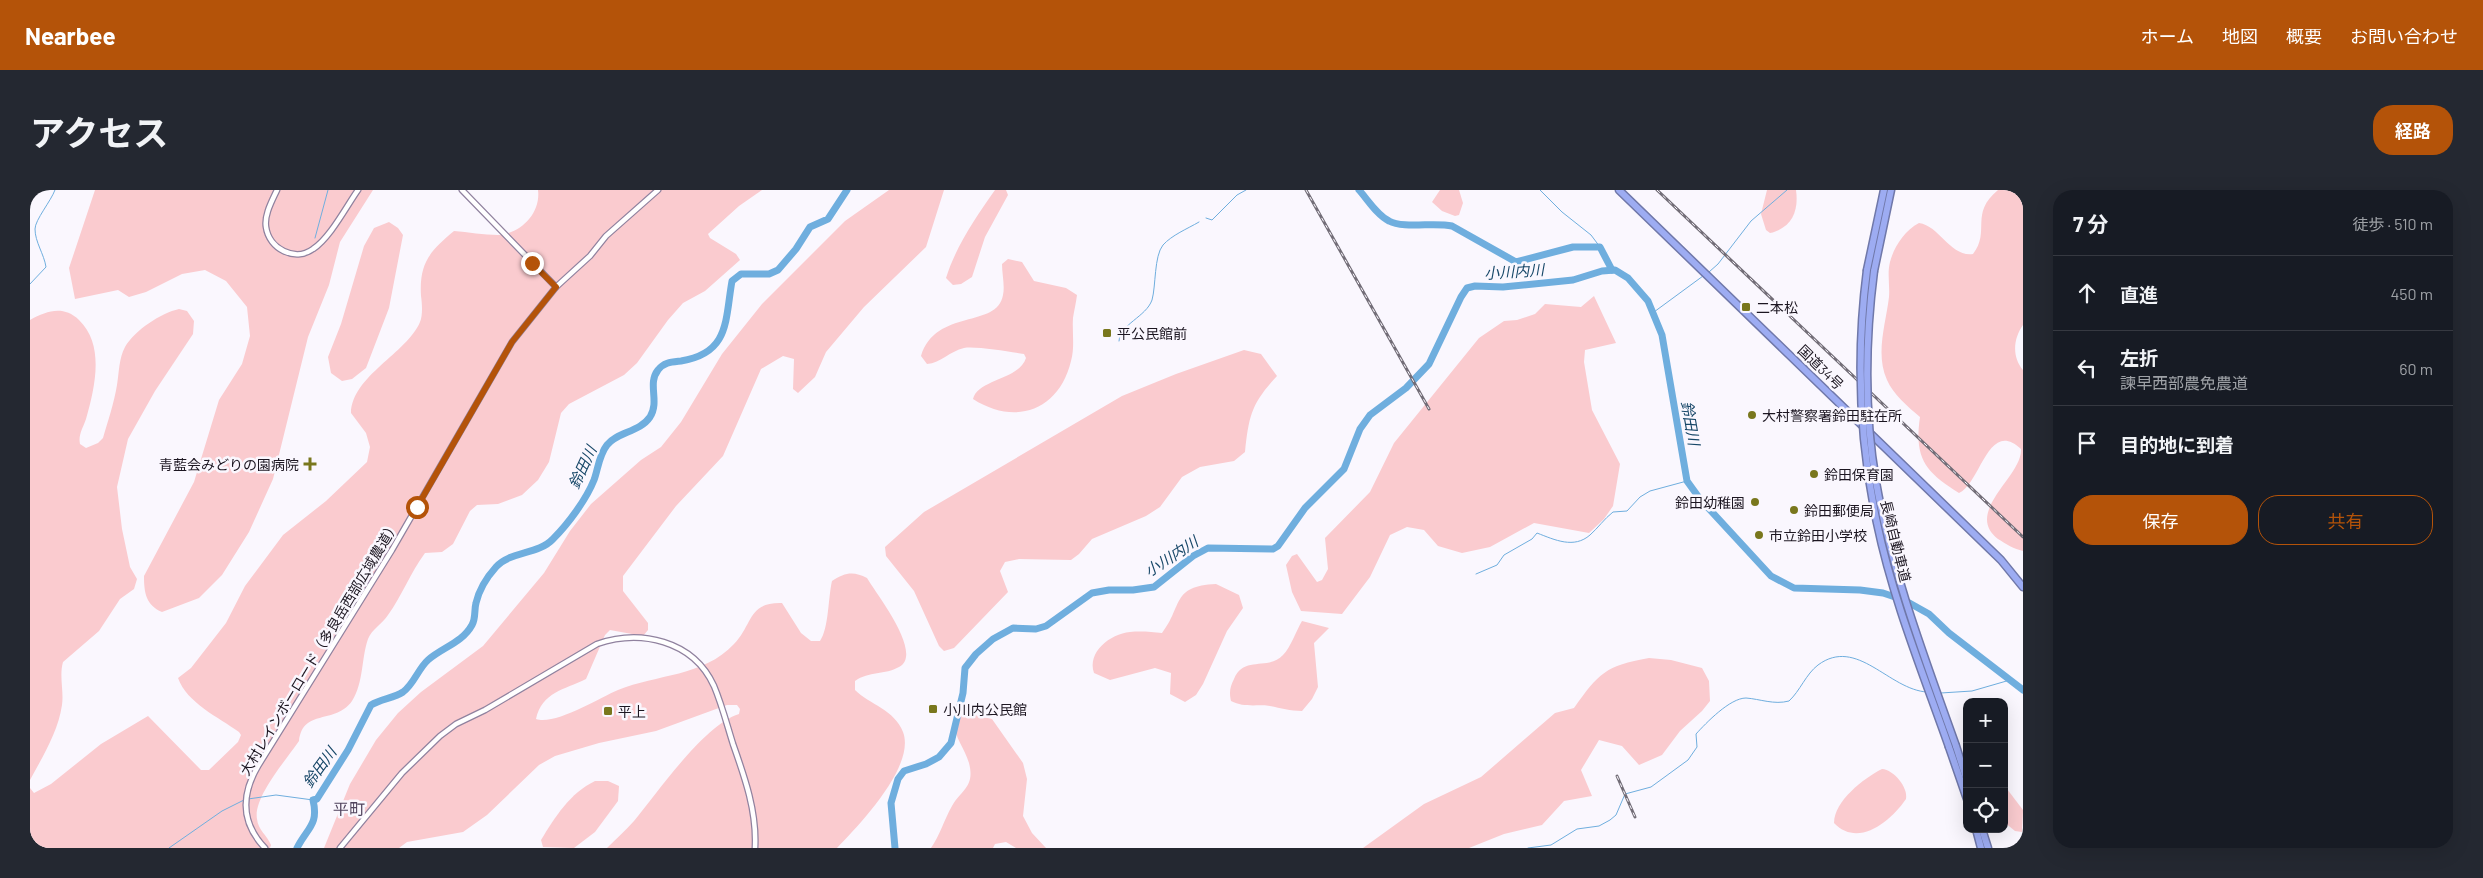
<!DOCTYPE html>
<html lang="ja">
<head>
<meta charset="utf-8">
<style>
  :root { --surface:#171b24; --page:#242831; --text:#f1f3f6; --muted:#9ea1a6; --line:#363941; --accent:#b45309 }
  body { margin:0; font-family:Barlow,"Noto Sans JP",sans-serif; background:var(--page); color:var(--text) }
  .controls { position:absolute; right:15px; bottom:15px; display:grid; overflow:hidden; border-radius:10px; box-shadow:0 5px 20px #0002 }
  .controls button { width:45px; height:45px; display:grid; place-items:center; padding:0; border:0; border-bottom:1px solid var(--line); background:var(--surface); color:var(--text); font:25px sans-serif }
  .stop { position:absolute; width:15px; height:15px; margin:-11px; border:4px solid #b45309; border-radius:50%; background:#fff }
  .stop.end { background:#b45309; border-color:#fff; box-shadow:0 1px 5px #0008 }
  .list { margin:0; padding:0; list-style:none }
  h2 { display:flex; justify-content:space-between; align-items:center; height:65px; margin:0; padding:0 20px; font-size:21px }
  h2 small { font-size:16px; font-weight:400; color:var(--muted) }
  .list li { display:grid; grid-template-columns:32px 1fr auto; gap:15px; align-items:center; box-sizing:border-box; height:75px; padding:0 20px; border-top:1px solid var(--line) }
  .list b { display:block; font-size:19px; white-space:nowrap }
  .list p { margin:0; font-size:16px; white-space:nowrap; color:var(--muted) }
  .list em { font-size:16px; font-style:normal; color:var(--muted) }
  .actions { display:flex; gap:10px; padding:15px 20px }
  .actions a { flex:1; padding:11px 0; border:1px solid var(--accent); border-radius:20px; text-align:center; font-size:18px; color:var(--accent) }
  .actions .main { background:var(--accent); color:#fff }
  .icon { flex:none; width:28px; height:28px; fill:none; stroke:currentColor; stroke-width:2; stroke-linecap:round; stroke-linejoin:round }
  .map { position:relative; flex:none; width:1993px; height:658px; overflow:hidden; border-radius:20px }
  header { display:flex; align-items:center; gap:30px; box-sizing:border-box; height:70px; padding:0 25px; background:var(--accent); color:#fff }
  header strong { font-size:24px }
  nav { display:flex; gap:28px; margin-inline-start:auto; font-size:18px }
  .intro { display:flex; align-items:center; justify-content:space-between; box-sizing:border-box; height:120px; padding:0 30px }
  h1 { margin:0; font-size:35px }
  .button { padding:12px 22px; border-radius:20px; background:var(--accent); color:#fff; font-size:18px; font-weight:700 }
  main { display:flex; gap:30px; padding:0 30px }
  aside { flex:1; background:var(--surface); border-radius:20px; box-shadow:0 5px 20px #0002 }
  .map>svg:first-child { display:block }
  .green { fill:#facbcf }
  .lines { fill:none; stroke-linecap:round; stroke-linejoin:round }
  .stream { stroke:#6faede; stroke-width:1 }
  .river { stroke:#6faede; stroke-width:7 }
  .minor-casing { stroke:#90829f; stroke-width:7 }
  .highway-casing { stroke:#7078a9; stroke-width:9 }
  .minor { stroke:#fff; stroke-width:4.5 }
  .highway { stroke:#9dacf2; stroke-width:6 }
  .rail-casing { stroke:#726d77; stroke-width:3 }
  .rail { stroke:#faf7fe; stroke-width:1; stroke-dasharray:4; stroke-linecap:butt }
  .highway-bridge-casing { stroke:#7078a9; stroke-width:9; stroke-linecap:butt }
  .highway-bridge { stroke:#9dacf2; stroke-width:6 }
  .route { stroke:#b45309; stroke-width:6 }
  .poi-dot { fill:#79771d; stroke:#faf7fe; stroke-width:2 }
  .labels { text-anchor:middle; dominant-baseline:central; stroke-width:5; stroke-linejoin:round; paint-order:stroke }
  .poi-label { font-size:14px; fill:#1c1621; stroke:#faf7fe; text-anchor:start }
  .street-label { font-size:14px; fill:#1c1621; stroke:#faf7fe }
  .water-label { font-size:15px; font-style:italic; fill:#174768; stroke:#faf7fe }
  .quarter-label { font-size:16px; fill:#51445e; stroke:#faf7fe }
</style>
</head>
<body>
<header>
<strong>Nearbee</strong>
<nav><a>ホーム</a><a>地図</a><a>概要</a><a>お問い合わせ</a></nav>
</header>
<div class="intro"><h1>アクセス</h1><a class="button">経路</a></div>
<main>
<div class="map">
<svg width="1993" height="658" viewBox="0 0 1993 658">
  <rect width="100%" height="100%" fill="#faf7fe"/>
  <g class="green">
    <path d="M65 0H343L310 52 299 95 278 147 243 289 219 342 192 385 169 408 132 422C116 415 114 403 114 386L164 292 189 210 212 174 220 146 217 117 196 91 175 80 152 84 116 102 99 107 88 100 45 109 39 78Z"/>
    <path d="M508 0H732L709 16 678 44 680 48 706 64 710 70 675 101 653 113 638 130 607 173 594 185 539 214 531 223 519 272 508 290 492 305 468 314 447 315 440 321 423 354 412 362 395 363C380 383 372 406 358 425 352 434 342 439 338 449 331 469 334 492 322 511 305 535 273 518 269 551 257 569 223 607 227 629 228 640 237 645 241 655L240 658H0V598L4 603 21 594 71 554 118 526 171 580H179L208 552 211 545 209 542C188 527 157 513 148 488L161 478 196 433 215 396 253 345 296 311 337 272 340 257 336 243 321 223C322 186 377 163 390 132 393 125 392 113 391 106 389 73 400 61 424 41 438 42 454 45 468 45 491 44 511 23 508 0Z"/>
    <path d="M859 0H914L896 57 834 117 796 162 785 187 768 203 763 199 764 169 753 166 731 179 693 266 646 316 593 386V401L618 433V440L613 446 580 440 575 445 556 489C534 500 512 502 506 529 524 536 569 508 588 500 627 484 673 487 704 454 723 434 718 412 752 413L771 443 781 451H790C799 438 798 408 802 391 815 382 824 381 837 388 847 405 894 464 869 477 855 485 839 481 825 491V500C839 514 865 520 873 542 886 576 829 635 807 658H577C586 649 596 640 604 631 628 602 674 535 709 524L710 519 707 515H697L626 541 569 553 525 566 509 575 457 625 433 642 377 652 369 658H294L320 594 346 550 368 523 391 502 453 456 514 383 540 341 561 314 611 270 631 257 651 232 692 164 732 114 815 31Z"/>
    <path d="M965 0H976L978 5 955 47 942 87 931 94 923 95 916 88C926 56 946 27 965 0Z"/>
    <path d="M1410 0H1429L1433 13 1429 25 1425 26 1412 21 1402 12Z"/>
    <path d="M1737 0H1766C1769 21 1762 38 1740 43L1736 40 1731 24Z"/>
    <path d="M1968 0H1993V135C1983 149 1982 167 1993 180V361C1984 359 1976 354 1968 349 1933 322 1993 286 1991 259 1958 228 1951 293 1929 303 1895 282 1884 268 1890 227 1878 217 1863 204 1857 190 1845 164 1856 133 1859 107 1860 95 1857 84 1860 72 1864 57 1874 41 1889 33 1910 36 1920 67 1943 64 1961 41 1939 24 1968 0Z"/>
    <path d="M359 32 368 38 373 45 359 118 336 178 322 189 312 191 301 183 298 167 311 134 334 56 344 38Z"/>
    <path d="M978 69 992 72 1004 91 1036 98 1047 105C1046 113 1044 121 1043 128 1042 142 1045 157 1041 171 1029 221 985 236 943 209 948 189 989 190 996 168L994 164C980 162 946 156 934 158 920 161 911 173 897 174L891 166C906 118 967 139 973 105 975 96 972 84 972 74Z"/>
    <path d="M1564 106 1586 153 1555 160 1554 172 1562 220 1590 274 1583 316 1574 329 1559 343 1504 333 1460 357 1432 363 1408 356 1394 340 1377 337 1360 345 1340 387 1312 424 1271 421 1262 402 1256 375 1262 366 1267 364 1287 392 1292 390 1298 379 1295 348 1340 302 1364 253 1449 148 1474 131 1487 130 1505 124 1515 114 1551 117Z"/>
    <path d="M149 119 157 121 164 131 163 144 125 201 98 249 87 297 92 339 100 377 107 389 104 399 90 409 69 441 33 472C29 486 34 501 32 515 28 542 13 566 0 590V130C17 121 33 115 49 130 75 155 65 197 56 229 53 238 48 245 50 254L56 258 68 253 73 248C78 231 84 213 87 195 89 182 89 168 95 157 105 140 131 123 149 119Z"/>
    <path d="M1214 160 1231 164 1247 186C1221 214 1219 226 1215 262L1204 271 1170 277 1152 287 1130 317 1116 326 1062 349 1049 364 1041 370 989 369 975 372 970 381 978 402 924 458 914 461 909 456 884 401 856 366 855 357 894 322 1092 206 1146 184Z"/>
    <path d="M1186 394 1209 405 1213 418 1197 441 1173 494 1166 505 1155 512 1140 504 1141 483 1125 478 1080 490 1064 483C1057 462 1080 444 1100 442 1111 441 1122 442 1132 443 1153 416 1141 396 1186 394Z"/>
    <path d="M1272 431 1299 438 1284 453 1288 497 1282 509 1272 521C1260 521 1251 518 1240 516 1227 514 1214 518 1201 511 1199 502 1200 497 1204 489 1214 465 1238 481 1253 465 1261 457 1266 441 1272 431Z"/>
    <path d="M1619 468 1641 470 1672 478 1679 491 1680 511 1672 521 1650 541 1632 565 1609 575 1592 556 1569 550 1551 580 1562 606 1534 611 1512 635 1474 644 1439 658H1333L1394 614 1451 587 1525 523 1544 518C1569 483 1575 476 1619 468Z"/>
    <path d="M935 523 962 529 993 573 997 589 993 626 1002 643 1016 658H986L976 652 965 654 963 658H901C910 645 914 630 922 616 932 599 945 597 939 573 934 556 921 544 925 526Z"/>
    <path d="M1852 579C1864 580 1878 597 1876 609 1860 632 1828 658 1804 633 1804 611 1834 588 1852 579Z"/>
    <path d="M565 591H578L589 596 588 611 565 642 544 658 513 657 511 650C525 627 540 603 565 591Z"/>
    <path d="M1974 595 1993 620 1992 642 1985 641 1974 632Z"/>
  </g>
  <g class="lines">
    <g class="stream">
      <path d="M1510 0 1532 22 1561 45 1570 57"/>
      <path d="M1176 28 1182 30 1207 5 1216 0"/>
      <path d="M285 48 298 0"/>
      <path d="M1679 82 1688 74 1721 31 1757 0"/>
      <path d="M0 94 16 77C14 64 5 52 5 39 5 30 21 11 25 0"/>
      <path d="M1624 122 1673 86"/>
      <path d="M1089 151C1090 134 1116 127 1122 110 1126 96 1124 66 1133 55 1142 45 1157 39 1169 32"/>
      <path d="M1446 384 1467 375 1474 365 1502 349 1507 343C1525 350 1544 359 1560 345 1568 338 1574 329 1583 322L1597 321 1610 307 1620 301 1657 291"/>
      <path d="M1911 503 1942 501 1980 490"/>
      <path d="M218 609 246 605 283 610"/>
      <path d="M139 658 192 621 214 610"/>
      <path d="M1498 658 1521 655 1547 639 1569 636 1580 630 1586 625 1595 604 1621 597 1658 570 1667 557 1666 544C1676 533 1700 508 1716 508 1730 509 1744 515 1759 511 1770 501 1776 484 1788 475 1827 446 1859 500 1897 502"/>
    </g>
    <g class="river">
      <path d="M1329 0C1338 10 1347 25 1359 31 1374 39 1404 32 1422 36L1486 72 1543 57H1570L1582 80"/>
      <path d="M267 658C277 638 289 635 283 610L287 609 318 560 341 515C351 509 364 508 373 502 384 494 388 479 398 470 413 457 432 453 442 435 446 428 444 420 446 413 449 400 457 387 466 377 480 361 508 365 523 349 538 334 556 310 564 290 568 279 569 265 577 255 587 242 610 242 620 227 630 211 617 194 628 180 634 172 642 172 651 171 700 163 695 130 702 91L711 84H739L748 80 766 59 780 37 798 29 817 0"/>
      <path d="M865 658 861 613 868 589 874 581 896 574 909 567 921 553 933 503 935 478 946 464 963 449 983 438 1006 439 1016 436 1062 403 1079 400H1103L1124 397 1163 366 1178 358 1243 359 1248 356 1275 318 1314 279 1330 239 1340 225 1376 198 1399 174 1431 107 1437 98 1445 96 1473 97 1543 90 1572 81 1585 80 1598 88 1618 111 1632 145 1657 291 1670 309 1741 386 1764 398 1830 400 1853 403 1874 410 1899 424 1919 443 1993 500"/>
    </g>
    <g class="minor-casing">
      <g id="minor">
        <path d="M247 0C242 11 234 25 236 37 239 59 265 72 283 59 300 48 316 17 328 0"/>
        <path d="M432 0 526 97"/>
        <path d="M235 658C211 633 211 605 228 576L362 360 482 152 526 97 560 66 576 46 628 0"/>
        <path d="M310 658 372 583 410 546 426 534 455 520 567 454C610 439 663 450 684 496 692 515 697 535 703 554 715 588 727 622 725 658"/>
      </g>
    </g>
    <g class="highway-casing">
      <g id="highway">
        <path d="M1589 0 1971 370 1993 397"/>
        <path d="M1837 80 1854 0"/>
        <path d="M1844 81 1861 0"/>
        <path d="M1926 556 1937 591"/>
        <path d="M1919 557 1937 609"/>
        <path d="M1946 639 1951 658"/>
        <path d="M1952 639 1958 658"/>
      </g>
    </g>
    <use href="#minor" class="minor"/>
    <use href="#highway" class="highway"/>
    <g class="rail-casing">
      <g id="rail">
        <path d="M1276 0 1399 219"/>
        <path d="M1627 0 1993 347"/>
        <path d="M1587 586 1605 627"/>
      </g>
    </g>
    <use href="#rail" class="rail"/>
    <g class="highway-bridge-casing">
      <g id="highway-bridge">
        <path d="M1837 80C1826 165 1829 249 1847 333 1863 410 1893 483 1919 557"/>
        <path d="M1844 81C1835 151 1834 222 1846 292 1862 383 1895 469 1926 556"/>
      </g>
    </g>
    <use href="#highway-bridge" class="highway-bridge"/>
  </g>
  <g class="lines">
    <path class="route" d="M387 317 482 152 526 97 502 73"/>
  </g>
  <g class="poi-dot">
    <rect x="1711" y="112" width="10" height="10" rx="2.5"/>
    <rect x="1072" y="138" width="10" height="10" rx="2.5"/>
    <circle cx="1722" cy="225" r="5"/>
    <path d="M277.5 266.5h5v5h5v5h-5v5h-5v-5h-5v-5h5z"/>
    <circle cx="1784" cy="284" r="5"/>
    <circle cx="1725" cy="312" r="5"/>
    <circle cx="1764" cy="320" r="5"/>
    <circle cx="1729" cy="345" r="5"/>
    <rect x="898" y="514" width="10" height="10" rx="2.5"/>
    <rect x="573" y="516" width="10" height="10" rx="2.5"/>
  </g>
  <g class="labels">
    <g class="poi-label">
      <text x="1726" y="117">二本松</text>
      <text x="1087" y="143">平公民館前</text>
      <text x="1732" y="225">大村警察署鈴田駐在所</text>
      <text x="269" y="274" text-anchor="end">青藍会みどりの園病院</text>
      <text x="1794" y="284">鈴田保育園</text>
      <text x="1715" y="312" text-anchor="end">鈴田幼稚園</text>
      <text x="1774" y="320">鈴田郵便局</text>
      <text x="1739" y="345">市立鈴田小学校</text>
      <text x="913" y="519">小川内公民館</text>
      <text x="588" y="521">平上</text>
    </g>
    <g class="street-label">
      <text transform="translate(1791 177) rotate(44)">国道34号</text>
      <text transform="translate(1866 351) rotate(76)">長崎自動車道</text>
      <text transform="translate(289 458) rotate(-59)">大村レインボーロード（多良岳西部広域農道）</text>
    </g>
    <g class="water-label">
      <text transform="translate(1484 81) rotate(-4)">小川内川</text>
      <text transform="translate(1661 233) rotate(80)">鈴田川</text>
      <text transform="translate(552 277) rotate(-65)">鈴田川</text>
      <text transform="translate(1141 366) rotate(-33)">小川内川</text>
      <text transform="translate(289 577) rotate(-54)">鈴田川</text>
    </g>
    <g class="quarter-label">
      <text x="319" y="618">平町</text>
    </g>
  </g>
</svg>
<div class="controls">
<button>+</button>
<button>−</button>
<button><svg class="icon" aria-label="locate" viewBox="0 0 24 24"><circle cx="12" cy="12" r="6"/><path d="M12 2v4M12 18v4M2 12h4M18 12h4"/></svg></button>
</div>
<div class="stop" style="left:387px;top:317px"></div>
<div class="stop end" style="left:502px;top:73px"></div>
</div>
<aside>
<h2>7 分<small>徒歩 · 510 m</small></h2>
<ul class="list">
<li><svg class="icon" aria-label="ahead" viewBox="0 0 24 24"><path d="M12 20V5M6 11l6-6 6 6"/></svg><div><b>直進</b></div><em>450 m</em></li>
<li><svg class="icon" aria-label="left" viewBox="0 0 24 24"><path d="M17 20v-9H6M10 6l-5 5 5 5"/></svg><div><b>左折</b><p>諫早西部農免農道</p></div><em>60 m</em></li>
<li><svg class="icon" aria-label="arrive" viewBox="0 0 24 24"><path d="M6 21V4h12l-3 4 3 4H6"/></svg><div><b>目的地に到着</b></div></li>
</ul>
<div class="actions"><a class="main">保存</a><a>共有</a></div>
</aside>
</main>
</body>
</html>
